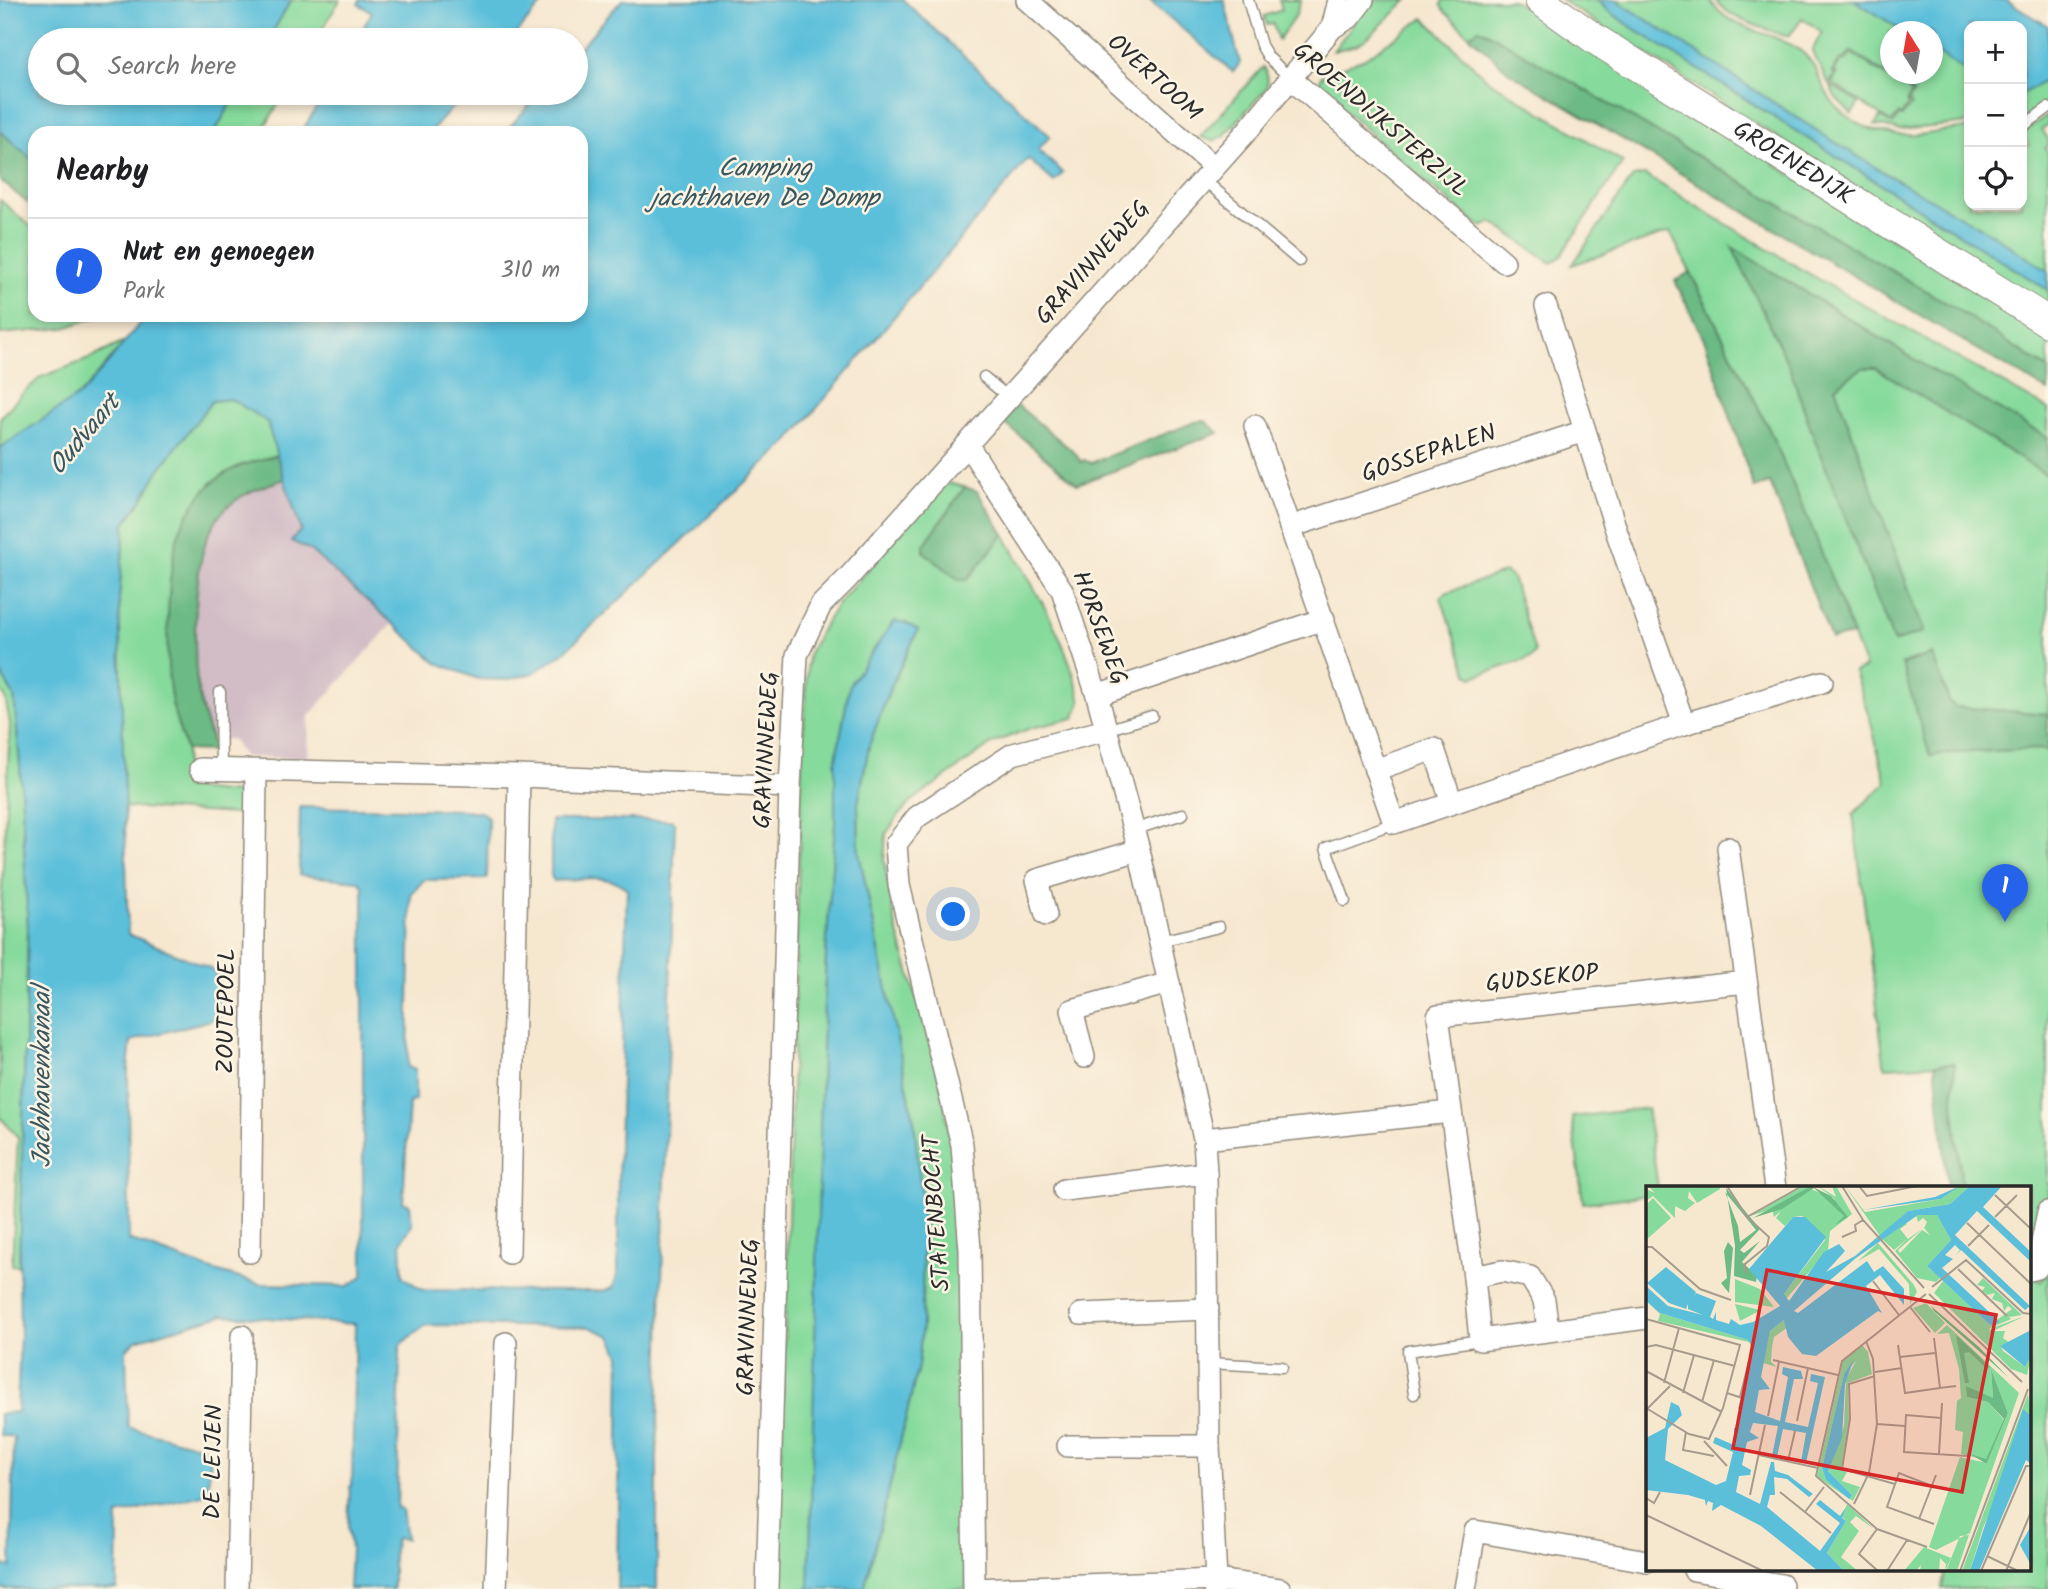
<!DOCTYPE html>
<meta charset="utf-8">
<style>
body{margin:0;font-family:Kalam,sans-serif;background:#f6f6f6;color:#202124}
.controls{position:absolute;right:21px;top:21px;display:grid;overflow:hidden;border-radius:14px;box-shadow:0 4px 10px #0003}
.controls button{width:63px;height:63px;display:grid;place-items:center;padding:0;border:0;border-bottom:2px solid #e0e0e0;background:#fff;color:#202124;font:35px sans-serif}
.compass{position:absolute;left:1880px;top:21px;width:63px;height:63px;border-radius:50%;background:#fff;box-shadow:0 4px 10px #0003;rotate:349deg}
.you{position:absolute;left:954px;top:915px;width:24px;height:24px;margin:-18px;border:5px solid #fff;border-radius:50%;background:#1a73e8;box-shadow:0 0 0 10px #1a73e833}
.badge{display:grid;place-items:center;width:46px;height:46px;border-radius:50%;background:#2563eb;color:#fff;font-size:23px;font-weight:700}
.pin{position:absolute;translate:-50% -58px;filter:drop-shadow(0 2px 4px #0008)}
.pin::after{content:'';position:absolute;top:37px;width:24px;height:21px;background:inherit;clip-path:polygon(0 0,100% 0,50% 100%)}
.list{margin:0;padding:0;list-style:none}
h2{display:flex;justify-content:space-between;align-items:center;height:91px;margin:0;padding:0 28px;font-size:30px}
h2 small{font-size:23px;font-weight:400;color:#757577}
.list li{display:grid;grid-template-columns:46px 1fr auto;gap:21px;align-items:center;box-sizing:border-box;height:105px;padding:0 28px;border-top:2px solid #e0e0e0}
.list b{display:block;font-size:26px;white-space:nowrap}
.list p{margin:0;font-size:23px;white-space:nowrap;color:#757577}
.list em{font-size:23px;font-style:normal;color:#757577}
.icon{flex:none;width:38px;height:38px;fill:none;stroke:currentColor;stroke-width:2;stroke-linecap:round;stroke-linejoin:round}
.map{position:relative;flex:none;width:2048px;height:1589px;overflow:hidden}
.search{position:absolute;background:#fff;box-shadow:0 4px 10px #0003;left:28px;top:28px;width:560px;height:77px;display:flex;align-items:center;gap:18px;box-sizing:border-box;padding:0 24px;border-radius:38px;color:#757577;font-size:26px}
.panel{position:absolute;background:#fff;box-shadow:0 4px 10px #0003;left:28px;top:126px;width:560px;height:196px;border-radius:21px}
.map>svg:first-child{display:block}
.industrial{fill:#d2bdc6}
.green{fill:#86da9c;stroke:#588264;stroke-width:2}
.forest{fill:#6cba84;stroke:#4c7258;stroke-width:2}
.water{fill:#5cbfda;stroke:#447582;stroke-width:2}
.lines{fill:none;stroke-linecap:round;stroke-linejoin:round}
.service-casing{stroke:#90897d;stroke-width:13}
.minor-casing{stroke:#90897d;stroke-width:24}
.secondary-casing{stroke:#90897d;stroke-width:32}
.service{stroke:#fff;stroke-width:10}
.minor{stroke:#fff;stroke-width:21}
.secondary{stroke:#fff;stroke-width:30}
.labels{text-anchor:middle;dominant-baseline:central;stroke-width:5;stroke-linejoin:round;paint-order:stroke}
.street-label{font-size:24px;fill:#2b2b2b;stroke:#fcf5e5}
.water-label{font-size:26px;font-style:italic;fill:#3a5760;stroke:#fcf5e5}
.inset-road{fill:none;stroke:#a59c8d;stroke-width:2}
.view{fill:#d62828;fill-opacity:0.15;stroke:#d62828;stroke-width:3.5}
.inset-edge{fill:none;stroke:#2b2b2b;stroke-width:3.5}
</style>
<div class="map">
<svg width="2048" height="1589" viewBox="0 0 2048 1589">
<rect width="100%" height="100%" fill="#fcf5e5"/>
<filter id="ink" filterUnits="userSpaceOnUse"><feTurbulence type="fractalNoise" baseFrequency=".0143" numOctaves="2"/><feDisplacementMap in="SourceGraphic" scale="14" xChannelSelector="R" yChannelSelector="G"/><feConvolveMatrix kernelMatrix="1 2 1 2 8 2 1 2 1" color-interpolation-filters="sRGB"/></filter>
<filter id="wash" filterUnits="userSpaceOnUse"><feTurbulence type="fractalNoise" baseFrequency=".00686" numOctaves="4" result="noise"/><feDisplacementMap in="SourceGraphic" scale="28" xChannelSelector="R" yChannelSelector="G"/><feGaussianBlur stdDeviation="1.57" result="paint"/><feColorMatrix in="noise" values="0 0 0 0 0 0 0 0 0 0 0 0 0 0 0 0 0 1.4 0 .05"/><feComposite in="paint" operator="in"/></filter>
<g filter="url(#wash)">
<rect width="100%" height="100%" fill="#f6e7cf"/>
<!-- industrial -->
<polygon class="industrial" points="237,384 400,615 309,716 308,758 244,757 232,739 110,734"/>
<!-- green -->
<g class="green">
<polygon points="291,0 340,0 316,40 268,40"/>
<polygon points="1279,0 1301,0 1296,15 1278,40 1273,24 1267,25 1264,16 1282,10"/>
<polygon points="1371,0 1408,0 1366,39 1356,45 1333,51"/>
<polygon points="1443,0 1512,0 1591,47 2048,338 2048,369 1955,308 1479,29 1469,35 1445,12 1441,5"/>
<polygon points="1561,0 1598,0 1607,10 1636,30 2048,290 2048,309"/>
<path d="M1616,0h94c19,32 64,30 92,52 15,12 18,32 28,46 18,28 54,39 86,37 18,-1 35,-6 53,-7v77h53v-56l7,-4 -6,-11 8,-8 17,-11v10l-6,4 6,10v7l-3,2 3,5v118l-58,-38 -102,-58 -63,-39z"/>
<path d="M1715,0h139l49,31 -13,1v42h42l1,-24 36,24v49l-69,7 -25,-5 5,-8 13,8 6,-9 3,1 9,-12 -3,-3 6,-9 -63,-42 -7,9 -3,-1 -9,13 3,2 -6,10 30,19 -7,11 -16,-16 -24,-47 10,-19 -20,-14 -13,18h-4c-23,-9 -55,-16 -70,-36z"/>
<polygon points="1424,18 1488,80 1623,162 1560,257 1552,263 1492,222 1482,227 1425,182 1318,86 1321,76 1365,58"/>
<polygon points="1851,53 1912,93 1906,102 1908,105 1901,116 1898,114 1892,123 1832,83 1837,74 1834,72 1842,61 1845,62"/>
<path d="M1263,67c6,7 6,14 3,22l-42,47 -11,5 -13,-4z"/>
<polygon points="2048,79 2048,102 2022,119 2022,94"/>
<polygon points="237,93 285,93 261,133 214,133"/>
<polygon points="1645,175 1801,269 2048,409 2048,438 1938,374 1834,309 1733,248 1789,366 1813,435 1894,642 1924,631 1835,387 1862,368 1876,368 2048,476 2048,714 1955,707 1949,701 1932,654 1902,664 1930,756 1952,753 2038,749 2048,751 2048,1246 2029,1257 2029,1188 1962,1188 1953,1101 1955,1063 1886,1067 1884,1063 1853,814 1886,783 1870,719 1854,672 1865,668 1814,533 1769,429 1670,232 1572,265 1633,177"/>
<polygon points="0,200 35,230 35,315 100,315 65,328 0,334"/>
<polygon points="126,341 81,394 0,448 0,418 20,396 41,377 89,359"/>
<polygon points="231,399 267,421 277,455 238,466 210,484 172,703 186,750 184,788 236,793 246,798 249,815 124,807 119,598 125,523 142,500 159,470 212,401"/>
<path d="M949,483l16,4 -41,58 43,35 37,-46c25,47 55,91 70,142 2,8 7,18 6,27 -1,5 -3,10 -6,15l-46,11 -35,14 -81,58 -13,14 -13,19 -2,26 11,62 45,158 17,96 5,165 4,248h-102l25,-99 29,-124 4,-41 1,-114 -9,-90 -55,-268 -1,-50 11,-57 20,-55 29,-61 -24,-9 -44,63 -15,81v59l-9,130 -4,100 -11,526 -2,9h-32l25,-833 6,-101 11,-21 17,-28 105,-119z"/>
<polygon points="1505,572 1512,577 1535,652 1531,658 1473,677 1468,674 1441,598 1445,593"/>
<polygon points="0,672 14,696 20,765 28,929 19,1266 12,1265 18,1137 0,1117 0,926 10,724 5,697 0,690"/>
<polygon points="1647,1108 1658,1188 1647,1188 1647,1195 1583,1203 1572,1117"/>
<polygon points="2048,1267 2048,1589 1942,1589 1945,1570 2029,1570 2029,1277 2034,1276 2041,1282"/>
</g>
<!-- forest -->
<g class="forest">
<polygon points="1479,29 1487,32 1955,308 2048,369 2048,391 1509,72 1469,35"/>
<polygon points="0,131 35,162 35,209 0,180"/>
<polygon points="1732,247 1938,374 2048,438 2048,476 1876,368 1862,368 1835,387 1924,632 1894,642 1813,435 1789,366"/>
<polygon points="1690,272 1769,429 1814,533 1853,635 1831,639 1770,483 1754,488 1705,341 1675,281"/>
<polygon points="1017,405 1075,453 1081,462 1084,460 1091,463 1195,422 1205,421 1219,433 1077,484 1002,421"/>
<path d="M277,455l7,24c-19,7 -38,12 -53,25 -12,9 -22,26 -26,40 -11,34 -13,121 -5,155 3,18 10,35 15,52l-29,-1c-5,-16 -11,-31 -14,-47 -8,-40 -5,-129 6,-167 6,-18 18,-37 31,-50 19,-19 44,-24 68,-31z"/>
<polygon points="965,487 977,491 1004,534 967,580 959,580 924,552 924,545"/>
<polygon points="1932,654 1949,701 1955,707 2048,714 2048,751 2038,749 1952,753 1930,756 1902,664"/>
<polygon points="1955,1063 1953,1101 1962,1188 1948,1188 1935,1064"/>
</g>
<!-- water -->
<g class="water">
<polygon points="0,0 291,0 268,40 40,40 40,93 237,93 214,133 35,133 35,162 0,131"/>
<polygon points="360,0 545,0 511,40 356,40 372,12 358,4"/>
<path d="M622,0h281l147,136 -12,14 25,23 -9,9 -26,-23 -239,282 -228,214 -28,18 -27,7 -28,-1 -41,-16 -127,-113 -19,-9 10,-11 -17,-51 -17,-57 -36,-23 -19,2 -53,69 -17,30 -17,23 -6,75 9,336 82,34 8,9 1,41 -88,23 -3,28 1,171 86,31 45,13 88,2 15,-10v-389l-4,-6 -60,-6 1,-68 164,3 17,2 7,5 -1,62 -63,1 -13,14 -3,173 7,3v30l-6,3 -6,99 7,3 2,20 -11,17 2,35 20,13 153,1h28l9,-3 5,-16v-93l9,-290c-19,-17 -50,-9 -73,-8l-3,-5v-56h120l4,3 -18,631v135h-40l3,-234 -9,-19 -22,-9 -163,-2 -26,20 -3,163 5,1 4,30 -10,-1 -3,17v34h-44l2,-40 -3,-23 2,-39 2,-2 3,-161 -132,-9 -87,25 -10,10 2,77 75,20 8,11 -4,36 -89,21 -1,74h-117v-25l11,3 3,-130 -14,-2v-21l17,-2 3,-76 -1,-70 9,-337 -8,-164 -6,-69 -14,-24v-224l81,-54 28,-32 37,-47h165l8,7 19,-3 4,-4h239v-182h-77l36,-40h36v-41z"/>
<polygon points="1149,0 1224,0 1240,63 1233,72"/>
<polygon points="1598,0 1616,0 1825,136 1888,175 1990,233 2048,271 2048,290 1636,30 1607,10"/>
<polygon points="1854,0 2006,0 2048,26 2048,79 2022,94 2022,26 1969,26 1969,74 1933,50 1932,32 1903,31"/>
<polygon points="325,93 465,93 430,133 301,133"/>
<polygon points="894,621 906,623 918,630 889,691 869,746 858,803 859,853 914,1121 923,1211 922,1325 918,1366 889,1490 864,1589 809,1589 822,1054 826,954 835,824 835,765 850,684"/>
</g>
</g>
<g filter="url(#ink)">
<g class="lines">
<!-- service casing -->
<g class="service-casing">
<g id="service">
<polyline points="1248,0 1261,45 1268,57 1291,79"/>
<polyline points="2022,127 2048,108"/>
<polyline points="1203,179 1299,261"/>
<polyline points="984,377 1009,398"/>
<polyline points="220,692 221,770"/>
<polyline points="1106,730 1152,716"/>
<polyline points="1133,830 1183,814"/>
<polyline points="1345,901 1326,848 1394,823"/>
<polyline points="1160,941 1219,927"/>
<polyline points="1208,1363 1282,1367"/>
<polyline points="1414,1394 1408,1351 1480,1340"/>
</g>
</g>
<!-- minor casing -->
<g class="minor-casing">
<g id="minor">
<polyline points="1027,0 1214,167"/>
<polyline points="1332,28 1339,0"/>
<polyline points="1291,79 1504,262"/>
<polyline points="1546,306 1617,533 1684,724 1822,682"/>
<polyline points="1255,426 1394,823 1684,724"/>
<polyline points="967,444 1062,590 1097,695 1139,850 1204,1139 1206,1173 1209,1446 1216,1580 1214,1589"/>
<polyline points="1290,527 1585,431"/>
<polyline points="1097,695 1324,619"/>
<polyline points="1106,730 1013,754 917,817 896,844 899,885 962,1145 970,1250 974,1589 1216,1580 1280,1589"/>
<polyline points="200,769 519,776 790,787"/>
<polyline points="1375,770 1434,749 1452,803"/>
<polyline points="1728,848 1775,1188"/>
<polyline points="1046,915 1037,880 1139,850"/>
<polyline points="1084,1057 1072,1010 1169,983"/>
<polyline points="1204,1139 1450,1112"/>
<polyline points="1064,1190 1206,1173"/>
<polyline points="250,1252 256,772"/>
<polyline points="509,1253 519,776"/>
<polyline points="2029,1270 2037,1268 2048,1212"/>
<polyline points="1474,1277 1502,1271 1530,1277 1544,1300 1548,1330"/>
<polyline points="1081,1314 1208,1309"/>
<polyline points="1647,1318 1480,1340 1474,1277 1438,1016 1746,982"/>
<polyline points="1068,1446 1209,1446"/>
<polyline points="1694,1570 1782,1585"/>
<polyline points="237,1589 242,1336"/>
<polyline points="496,1589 506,1343"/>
<polyline points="767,1589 790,787 797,655 821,605 847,579 1247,131 1332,28 1349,18 1363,0"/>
<polyline points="1465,1589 1475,1531 1647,1561"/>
</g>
</g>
<!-- secondary casing -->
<g class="secondary-casing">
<g id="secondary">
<path id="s1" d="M1540,0l55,39 453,283"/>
</g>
</g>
<!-- service -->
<use href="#service" class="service"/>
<!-- minor -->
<use href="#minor" class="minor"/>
<!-- secondary -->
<use href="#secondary" class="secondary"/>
</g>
</g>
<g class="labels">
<!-- street labels -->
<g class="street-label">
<text transform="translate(1154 78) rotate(42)">OVERTOOM</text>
<text transform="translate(1380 120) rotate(41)">GROENDIJKSTERZIJL</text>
<text stroke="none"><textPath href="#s1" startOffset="301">GROENEDIJK</textPath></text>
<text transform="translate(1093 263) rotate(-48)">GRAVINNEWEG</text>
<text transform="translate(1429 454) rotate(-18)">GOSSEPALEN</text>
<text transform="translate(1099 628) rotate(70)">HORSEWEG</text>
<text transform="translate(767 750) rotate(-87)">GRAVINNEWEG</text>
<text transform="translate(1542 979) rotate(-6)">GUDSEKOP</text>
<text transform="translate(227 1011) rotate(-89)">ZOUTEPOEL</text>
<text transform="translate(937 1213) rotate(-94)">STATENBOCHT</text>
<text transform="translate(749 1317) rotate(-88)">GRAVINNEWEG</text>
<text transform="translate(214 1462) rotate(-89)">DE LEIJEN</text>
</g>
<!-- water labels -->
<g class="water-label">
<text x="765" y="169">Camping<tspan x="765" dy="30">jachthaven De Domp</tspan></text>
<text transform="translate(85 435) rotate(-50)">Oudvaart</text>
<text transform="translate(43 1077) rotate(-90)">Jachhavenkanaal</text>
</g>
</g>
<!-- overview -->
<g transform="translate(1646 1186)">
<rect width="385" height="385" fill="#f6e7cf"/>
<path d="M2,0h71l1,3 -23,14 -8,-12 -1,7 7,5 -10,8 -10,-5v12l-22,-22 -7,5v-12l9,4zM158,0l32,14 -18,-14 18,11 -4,-11h4l16,28 -22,17 -2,19 -42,49 -2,-5 41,-54 -23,-24 -9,1 -8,9 -9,-8 5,-7 -7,6 -2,-8 -22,7zM199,0l20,26 76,-13 19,-13h10l-20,18 -42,7 -28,25zM7,12l18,20 -25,22v-35zM270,29h21l14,25 -24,26 13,12 -4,4 -19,-4 -22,-27 12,-12 -13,11 -12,-11 22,-18 3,3 -7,5 8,10 14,-10 -24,21 2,3 22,-23 8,5 -6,-7 3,-6 -4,-4 -5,4zM232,57l36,42 3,7 -7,12 -1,-20 -30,-35 -21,12zM337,92l39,37 -13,2 2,2 -21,9 -1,3 3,-3 33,-12 -32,15h12l-2,7 7,5 -9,3 2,5 22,16 6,-11 -4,19 -16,-6 -77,-76 9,-12 47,44 22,-16 -4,-3 -4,5 -2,-8 -10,-4 3,-6 -8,2 -5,-4 3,-4 -8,-2zM89,93l25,10 14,18 -39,-5zM0,115l14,12 88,27 2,1 4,7 -1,8 -11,56 11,-61 -4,-9 -91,-21 2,-7zM280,117l19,20 -10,10 -22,-25zM89,118l25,6h1l-21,11zM138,134l4,7 -14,10 -2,10 -1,15 6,5 -14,-4 7,-32zM301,139l72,68 -49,140 -34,17 -7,-3 31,-90 27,6 21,-50 -17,-44 2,29 -23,-7 -3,6 21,5 16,18 -18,40 -25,-6 2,-22 -8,-2 2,-29 4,-3 -2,-29 -10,-36 -12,1zM216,159l6,7 4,22 -24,9 1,39 -8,48 6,2 -5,9 18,6 -7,14 -36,-24 26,-116zM210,175l-10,18 -2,47 -16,45 24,24 -3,3 -23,-18 -4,-12 22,-94zM382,208l3,23 -48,111 -13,43h-8zM201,318l27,25 -18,-13 -6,6 9,9 -18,26 17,14h-14l-17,-18 19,-32 -4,-4zM323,349l-12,36h-11l14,-35zM278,361l27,11 -6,13 1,-7 -6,-6 -1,13h-19l1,-6 -5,6h-12z" fill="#86da9c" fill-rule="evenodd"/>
<path d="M165,0l20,10 17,21 -13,8 9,-9 -30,-28 -32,21 -29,9zM80,2l34,41 -20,21 4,3 16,-12 -18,21 15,14 -1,6 -22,-6 1,-31zM79,6l31,38 -16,12 -2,-16zM82,56l5,6 -4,45 -8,-10 6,-5 -3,-27zM285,120l48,41 29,30 -74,-66zM310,149l34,32 -3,2 -18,-17 -5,1 5,30h-4zM345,183l17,44 -21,50h-2l-15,-9 16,5 18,-40 -16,-17 -21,-5 -1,-11 27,12z" fill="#6cba84" fill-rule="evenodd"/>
<path d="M314,0l-19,13 -78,11 72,-13zM324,0h32l-19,21 48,45v10l-54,-51 -22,24 75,71 -5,4 -64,-60 -5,5 4,-5 -5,-5 -10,10 8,4 -11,9 58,54 -10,3 -63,-59 24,-26 -14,-25h-19l-62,43 -62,53 4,2 69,-52 7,11 9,-6 21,23v16l-24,-30 -14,11 16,27 -4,-2 -62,45 -14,-2 -14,-17 -4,-17 -14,11 -9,46 9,12 -11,1 -4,22 25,9 8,-44 -6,-3 1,-7 18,4 2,8h-9l-9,43 23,5 10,-44 -8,-2 1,-7 14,3 -19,86 -5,-1 5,-29 -23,-4 -6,28 -5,-1 6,-30 -25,-3 -3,9 9,6 -12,4 -5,23 9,5 -1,5 -11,1 -3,16 24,12 11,-42h3l1,9 13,4 25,19 -4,3 -22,-18 -13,-2 1,18h-5l-3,12 53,44 20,-28 -24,-19 4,-4 20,16 6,-9 -4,11 4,3 -19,32 17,18h-26l-57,-45 -40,-21 -9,6 1,-8 -5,-2 -2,5 -1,-6 -17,-5 -42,-5v-52l19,-10 6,-26 8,4 3,9 -14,14 -3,31 51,25 10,-4 7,-29 -20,-9 2,-6 19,8v-17h4l16,-80 -6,-8 -88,-27 -14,-12v-15l22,20 35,9 -15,-6v-5l-2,5 -17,-6 -22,-20 19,-16 30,25 -2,5 2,-4 20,8 -6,16 3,2 3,-7v8l13,4 2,-5 9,6 13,-3 27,-16 -31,-37 44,-52h12l21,20 -42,57 5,7 35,-49 15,-8 6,7 -19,21 29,-16 53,-45 42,-7zM385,144v26l-6,11 -25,-21zM208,173l-9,25 -3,54 -14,33 24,24 -3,4 -23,-19 -4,-12 22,-94zM377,223l8,7v48l-5,-4 -47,111h-9zM385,340v39l-11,-20z" fill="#5cbfda"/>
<path class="inset-road" d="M81,0l20,31 22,20 -2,9 -22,18v9M196,0l21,34 61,68M213,0l8,10 50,-10M349,9l36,34M101,31l55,-31M349,31l22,-22M321,37l64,61M196,51l14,-6 -1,-6 8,-5M322,60l21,-21M0,61h6l48,42 31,11M312,83l49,47M227,95l26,34M286,101l34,-27 57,53 8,1M280,108l-84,67 -26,115 61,53 50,18M283,108l93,88M264,121l20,25M0,133l94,26 -17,63 -14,31 -20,-5 -43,-26M288,152l6,50 16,-2M252,159l7,48 35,-5M0,161l10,-2 79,21M254,171l35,-4M127,174l65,15M0,185l76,41M229,186l27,-4M229,190l-26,8 1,35 -8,50 53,15M18,197l15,-55M37,207l11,-38M81,207l15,5 -3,11M94,211l9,-36M56,216l12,-42M1,223l23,-23M122,230l11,-54M295,232l-35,-3 -2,37 63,4 4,-7M151,235l11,-53M231,238l28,2M40,246l-3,18 31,6M58,255l23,25M293,268l3,-51M113,269l59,13M142,275l7,-30M286,300l-33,-13 -12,34 47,17M134,306l51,41M104,309l15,-70M0,312l8,5 6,-11M208,318l15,-31 8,-49 -4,-65 -7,-18M159,326l19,-25M0,329l117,56M273,333l17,-44M231,343l-18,25 19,17M341,370l31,15M241,385l20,-31M314,385l68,-182M335,385l45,-105h5M360,385l25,-59"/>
<path class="view" d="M121,84l229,45 -34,177 -229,-44z"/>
<rect width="385" height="385" class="inset-edge"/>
</g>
</svg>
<div class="controls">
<button>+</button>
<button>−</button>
<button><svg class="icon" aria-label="locate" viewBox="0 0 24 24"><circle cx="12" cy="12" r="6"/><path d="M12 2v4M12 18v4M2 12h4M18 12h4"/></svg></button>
</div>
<svg class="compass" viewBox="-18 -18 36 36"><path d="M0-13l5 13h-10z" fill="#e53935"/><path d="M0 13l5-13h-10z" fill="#757577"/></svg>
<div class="you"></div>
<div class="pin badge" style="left:2005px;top:922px">1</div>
<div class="search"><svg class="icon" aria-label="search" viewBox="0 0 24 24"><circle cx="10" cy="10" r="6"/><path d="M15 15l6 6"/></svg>Search here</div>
<section class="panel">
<h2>Nearby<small></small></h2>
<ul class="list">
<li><span class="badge">1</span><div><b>Nut en genoegen</b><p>Park</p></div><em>310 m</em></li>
</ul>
</section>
</div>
